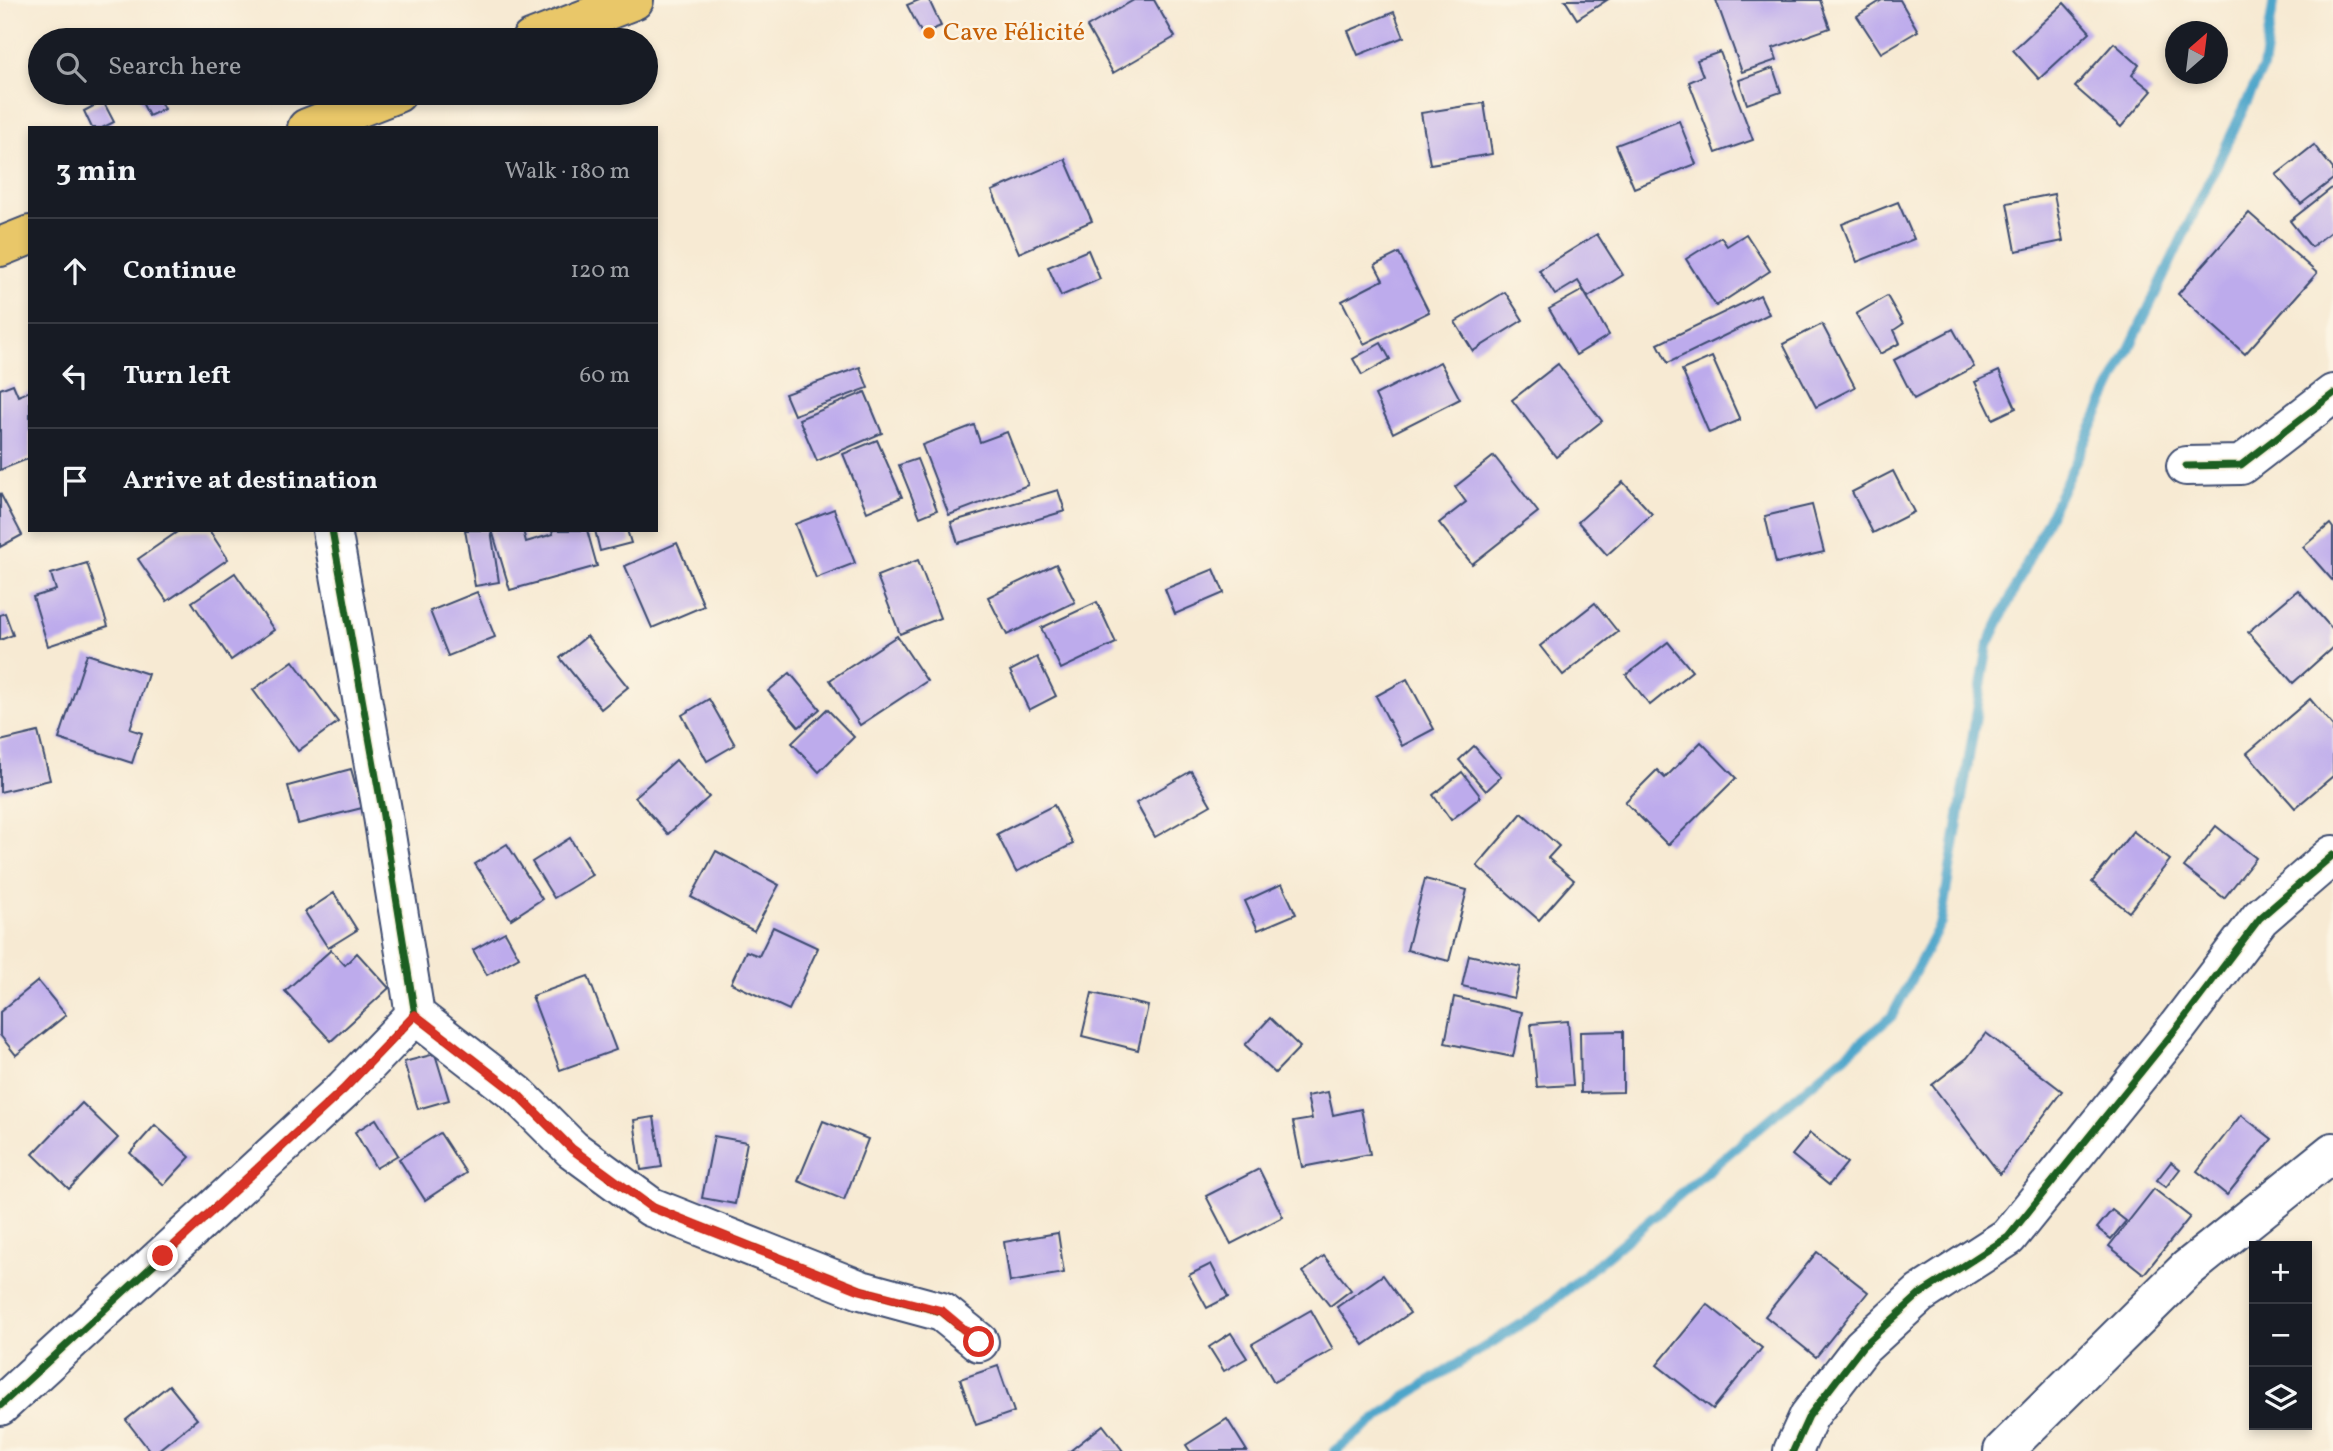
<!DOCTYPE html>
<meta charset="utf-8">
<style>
body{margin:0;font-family:Vollkorn,serif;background:#20242c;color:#f1f3f6}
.controls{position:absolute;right:21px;bottom:21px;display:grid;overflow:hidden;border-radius:0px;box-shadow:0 4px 10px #0003}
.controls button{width:63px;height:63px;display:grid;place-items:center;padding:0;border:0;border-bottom:2px solid #363941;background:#171b24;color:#f1f3f6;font:35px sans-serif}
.compass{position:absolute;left:2165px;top:21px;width:63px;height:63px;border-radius:50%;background:#171b24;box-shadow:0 4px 10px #0003;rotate:28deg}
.stop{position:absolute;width:21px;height:21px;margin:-16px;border:5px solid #d93025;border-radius:50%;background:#fff}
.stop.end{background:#d93025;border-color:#fff;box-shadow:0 2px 7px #0008}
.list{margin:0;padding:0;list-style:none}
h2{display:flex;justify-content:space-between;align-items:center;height:91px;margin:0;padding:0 28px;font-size:30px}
h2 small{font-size:23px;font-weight:400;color:#9ea1a6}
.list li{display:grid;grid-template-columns:46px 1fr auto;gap:21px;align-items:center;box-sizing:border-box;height:105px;padding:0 28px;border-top:2px solid #363941}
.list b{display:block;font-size:26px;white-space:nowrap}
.list em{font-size:23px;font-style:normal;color:#9ea1a6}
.icon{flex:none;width:38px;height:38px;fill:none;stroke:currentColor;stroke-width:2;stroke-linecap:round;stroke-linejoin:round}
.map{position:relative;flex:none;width:2333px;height:1451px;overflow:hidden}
.search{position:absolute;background:#171b24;box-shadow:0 4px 10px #0003;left:28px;top:28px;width:630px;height:77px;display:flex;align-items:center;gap:18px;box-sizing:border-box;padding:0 24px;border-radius:38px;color:#9ea1a6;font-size:26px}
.panel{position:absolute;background:#171b24;box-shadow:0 4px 10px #0003;left:28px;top:126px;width:630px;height:406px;border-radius:0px}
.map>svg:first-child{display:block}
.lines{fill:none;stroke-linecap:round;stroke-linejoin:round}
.stream{stroke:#4da5ca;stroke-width:10}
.building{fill:#bdabec}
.minor-casing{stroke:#3c4b70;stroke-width:42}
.major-casing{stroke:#3c4b70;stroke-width:42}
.minor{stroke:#fff;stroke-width:38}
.major{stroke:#e9c769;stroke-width:38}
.cycleway-casing{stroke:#fcf5e5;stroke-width:11}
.cycleway{stroke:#1b5e20;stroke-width:7}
.route{stroke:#d93025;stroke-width:9}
.food-dot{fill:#e8710a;stroke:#fcf5e5;stroke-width:2.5}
.labels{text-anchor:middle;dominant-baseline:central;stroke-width:5;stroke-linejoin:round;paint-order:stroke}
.food-label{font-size:26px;fill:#c56008;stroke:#fcf5e5;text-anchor:start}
</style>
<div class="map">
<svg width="2333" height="1451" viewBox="0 0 2333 1451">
<rect width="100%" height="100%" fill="#fcf5e5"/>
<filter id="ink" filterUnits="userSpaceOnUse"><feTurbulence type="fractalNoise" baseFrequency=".0143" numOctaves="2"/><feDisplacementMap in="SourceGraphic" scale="14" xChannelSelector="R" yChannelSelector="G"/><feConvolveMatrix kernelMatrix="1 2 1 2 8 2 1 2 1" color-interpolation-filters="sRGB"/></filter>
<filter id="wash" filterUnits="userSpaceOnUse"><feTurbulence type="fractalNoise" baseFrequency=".00686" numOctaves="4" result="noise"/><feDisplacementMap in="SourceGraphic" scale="28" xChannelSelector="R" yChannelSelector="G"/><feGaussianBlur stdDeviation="1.57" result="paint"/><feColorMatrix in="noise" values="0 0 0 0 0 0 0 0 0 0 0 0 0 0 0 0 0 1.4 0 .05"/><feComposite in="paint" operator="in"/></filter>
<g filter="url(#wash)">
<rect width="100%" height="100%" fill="#f7ead3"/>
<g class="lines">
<!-- stream -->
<polyline class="stream" points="1334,1451 1408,1395 1539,1313 1892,1016 1941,922 1988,645 2263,68 2274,0"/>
</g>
<g id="blocks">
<!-- building -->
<g class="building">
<polygon points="919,0 929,0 941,26 922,34 907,5"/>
<polygon points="1134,0 1154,0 1175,37 1113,73 1087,27"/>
<polygon points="1565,0 1607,0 1577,19"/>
<polygon points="1716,0 1820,0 1830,28 1773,48 1777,60 1742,72"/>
<polygon points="1882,0 1900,0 1918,31 1881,53 1857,16"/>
<polygon points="2064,3 2090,32 2039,79 2013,50"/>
<polygon points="1394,12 1404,37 1358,55 1348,31"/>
<polygon points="2114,43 2139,65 2132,75 2152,91 2121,127 2075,87"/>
<polygon points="1720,52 1753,140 1716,153 1689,82 1703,76 1697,60"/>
<polygon points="1773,68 1781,92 1747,104 1739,80"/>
<polygon points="137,93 156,93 164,109 149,116"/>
<polygon points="103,101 114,122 102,128 92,128 84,111"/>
<polygon points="1484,103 1492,154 1430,164 1421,113"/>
<polygon points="1679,121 1696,164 1634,188 1616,145"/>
<polygon points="2314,145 2333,169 2333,179 2301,204 2276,175"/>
<polygon points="1065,159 1092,221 1019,253 992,191"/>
<polygon points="2333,187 2333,230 2311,247 2290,221"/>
<polygon points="2054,194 2063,241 2016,251 2007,203"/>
<polygon points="1898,202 1914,239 1857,262 1842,224"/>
<polygon points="2249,213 2317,273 2245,354 2178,294"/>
<polygon points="1597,234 1623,275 1588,297 1578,281 1555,295 1539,270"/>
<polygon points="1746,234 1770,271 1716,306 1686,259 1721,237 1727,246"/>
<polygon points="1088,250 1100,279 1061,296 1048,267"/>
<polygon points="1399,253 1429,312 1364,344 1342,301 1383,280 1375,265"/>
<polygon points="1583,290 1609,335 1576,355 1549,309"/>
<polygon points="1505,292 1523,320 1473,351 1455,322"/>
<polygon points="1760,295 1769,314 1668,363 1658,344"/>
<polygon points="1887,296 1903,324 1894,330 1900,343 1880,354 1856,314"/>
<polygon points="1822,324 1855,387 1816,407 1783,344"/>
<polygon points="1953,329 1974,367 1914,399 1894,360"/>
<polygon points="1381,343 1390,359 1362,375 1353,359"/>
<polygon points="1712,357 1740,420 1709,433 1682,370"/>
<polygon points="1440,362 1460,399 1393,433 1375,395"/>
<polygon points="1558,364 1602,421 1556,457 1512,400"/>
<polygon points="860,367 868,388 794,415 785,394"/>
<polygon points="1999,371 2016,408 1993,419 1975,382"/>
<polygon points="13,384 18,396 30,391 30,458 0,470 0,389"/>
<polygon points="865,392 882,433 817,461 799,419"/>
<polygon points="974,425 980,442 1007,432 1028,485 949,515 922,445"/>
<polygon points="877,440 902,497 867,512 843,454"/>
<polygon points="1494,456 1538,512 1472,564 1439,523 1466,502 1455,487"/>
<polygon points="917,459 937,510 920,517 899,465"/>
<polygon points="1893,471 1914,512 1873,533 1852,492"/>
<polygon points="1623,482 1652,514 1607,555 1578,522"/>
<polygon points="1058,490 1065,511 958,543 951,522"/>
<polygon points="0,493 22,535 0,547"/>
<polygon points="1812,505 1824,552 1776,563 1765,516"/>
<polygon points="834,509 855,563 816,578 795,524"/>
<polygon points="2330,524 2333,528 2333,581 2303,547"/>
<polygon points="180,530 209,530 228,559 167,601 138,559"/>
<polygon points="465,530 491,530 499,582 475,586"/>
<polygon points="492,530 523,530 526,542 553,534 552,530 587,530 597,566 510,590"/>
<polygon points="595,530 627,530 631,543 600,551"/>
<polygon points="677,543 704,606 652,628 625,566"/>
<polygon points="918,560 940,618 900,634 877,576"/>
<polygon points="87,563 108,626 48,646 33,597 56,590 51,574"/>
<polygon points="1056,564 1075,602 1007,635 988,597"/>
<polygon points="1214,569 1224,593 1175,614 1165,589"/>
<polygon points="235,573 274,630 231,660 192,602"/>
<polygon points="2298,590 2333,630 2333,647 2293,683 2248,632"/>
<polygon points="477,592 495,637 448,656 430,611"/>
<polygon points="1097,602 1116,643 1061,669 1041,628"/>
<polygon points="1595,603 1618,632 1563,675 1540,646"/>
<polygon points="5,613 13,635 0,640 0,615"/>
<polygon points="587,636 628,687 601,709 560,658"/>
<polygon points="897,636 927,681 860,725 830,680"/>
<polygon points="1668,642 1692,671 1650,705 1626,675"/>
<polygon points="87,654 148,674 130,729 142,733 132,763 59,739"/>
<polygon points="1037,657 1056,696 1029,710 1010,671"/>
<polygon points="293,661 338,722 298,751 253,690"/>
<polygon points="790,673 820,709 799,727 768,691"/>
<polygon points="1407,679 1434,729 1402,746 1376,696"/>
<polygon points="709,699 735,745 707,761 682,715"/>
<polygon points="2310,699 2333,726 2333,776 2295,808 2247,753"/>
<polygon points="827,709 854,737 819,772 792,743"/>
<polygon points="38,732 50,780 0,792 0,741"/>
<polygon points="1701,742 1736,778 1668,845 1625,802 1657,770 1665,778"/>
<polygon points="1474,746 1501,777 1486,791 1459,760"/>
<polygon points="676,760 709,797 668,834 635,797"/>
<polygon points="351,769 362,808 298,824 288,786"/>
<polygon points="1191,771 1211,805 1155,837 1136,803"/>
<polygon points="1462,772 1481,797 1451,820 1433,795"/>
<polygon points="1054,805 1073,844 1016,872 997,834"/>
<polygon points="1522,813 1559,846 1548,858 1574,880 1539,920 1477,866"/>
<polygon points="2216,826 2256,858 2224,898 2184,867"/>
<polygon points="2133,831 2170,860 2129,912 2092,882"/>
<polygon points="570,838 592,875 554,898 532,862"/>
<polygon points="507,844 542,899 511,919 475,864"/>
<polygon points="716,851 779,885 754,931 691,897"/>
<polygon points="1425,879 1467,890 1449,961 1407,950"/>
<polygon points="1282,884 1296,914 1258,930 1245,901"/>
<polygon points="334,893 357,930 328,948 305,912"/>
<polygon points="773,927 818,948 789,1010 731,983 746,951 759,956"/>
<polygon points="505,932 519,957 487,975 473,950"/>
<polygon points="331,950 345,965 357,953 389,988 331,1041 285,991"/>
<polygon points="1469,955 1521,967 1514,998 1462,986"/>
<polygon points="588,976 616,1050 560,1070 532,996"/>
<polygon points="38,981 66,1015 16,1055 0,1035 0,1012"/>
<polygon points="1092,993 1148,1006 1138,1050 1082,1036"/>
<polygon points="1454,997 1522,1012 1513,1057 1445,1043"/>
<polygon points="1270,1018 1300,1047 1275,1073 1245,1045"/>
<polygon points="1568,1021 1573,1085 1537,1087 1531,1024"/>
<polygon points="1623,1031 1623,1092 1581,1093 1580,1032"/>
<polygon points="1986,1033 2062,1091 2000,1174 1932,1085 1967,1058"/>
<polygon points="435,1054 449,1100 418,1109 404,1062"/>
<polygon points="1328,1092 1333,1115 1361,1109 1370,1154 1302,1167 1293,1122 1312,1119 1307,1096"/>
<polygon points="82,1103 118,1138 69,1189 33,1154"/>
<polygon points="2241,1115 2272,1139 2227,1195 2197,1171"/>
<polygon points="654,1117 662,1167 641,1170 634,1120"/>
<polygon points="376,1119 398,1155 376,1168 355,1132"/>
<polygon points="823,1121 868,1139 844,1200 798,1181"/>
<polygon points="155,1125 190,1157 164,1185 130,1153"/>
<polygon points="440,1133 466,1173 425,1200 399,1159"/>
<polygon points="1810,1133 1847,1163 1829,1185 1792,1155"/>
<polygon points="714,1136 747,1142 735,1204 702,1198"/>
<polygon points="2171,1162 2180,1169 2166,1187 2157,1180"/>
<polygon points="1259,1169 1283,1217 1231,1244 1206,1196"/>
<polygon points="2154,1189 2190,1217 2144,1274 2109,1246"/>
<polygon points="2112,1210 2126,1221 2111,1239 2097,1228"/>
<polygon points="1058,1233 1064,1273 1010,1282 1004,1242"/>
<polygon points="1817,1252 1868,1292 1816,1357 1765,1316"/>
<polygon points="1324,1256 1351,1290 1330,1306 1303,1272"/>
<polygon points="1211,1264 1228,1297 1207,1308 1189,1275"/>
<polygon points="1383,1275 1410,1313 1364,1345 1337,1307"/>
<polygon points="1707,1304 1762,1348 1713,1409 1657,1365"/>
<polygon points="1311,1310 1333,1349 1274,1382 1252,1344"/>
<polygon points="1231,1333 1247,1358 1224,1371 1209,1347"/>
<polygon points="998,1366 1014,1412 976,1425 960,1379"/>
<polygon points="169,1385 197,1419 157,1451 150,1451 126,1420"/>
<polygon points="1227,1419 1247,1451 1190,1451 1186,1445"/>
<polygon points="1103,1425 1123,1451 1070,1451"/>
</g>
</g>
</g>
<g filter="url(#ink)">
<use href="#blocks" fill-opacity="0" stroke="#3c4b70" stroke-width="2"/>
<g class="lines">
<!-- minor casing -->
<g class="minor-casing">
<g id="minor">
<polyline points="2186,466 2241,465 2333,394"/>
<polyline points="415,1015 517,1094 572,1149 651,1207 861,1290 942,1312 979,1342"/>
<polyline points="0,1406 344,1089 415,1015 382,810 332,530"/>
<polyline points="1793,1451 1809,1416 1862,1347 1920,1294 2008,1237 2179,1025 2260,918 2333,855"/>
<polyline points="2003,1451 2187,1269 2333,1152"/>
</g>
</g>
<!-- major casing -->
<g class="major-casing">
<g id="major">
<polyline points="531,40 634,0"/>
<polyline points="307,128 397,93"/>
<polyline points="0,247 30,235"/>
</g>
</g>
<!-- minor -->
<use href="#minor" class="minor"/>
<!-- major -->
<use href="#major" class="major"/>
<!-- cycleway casing -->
<g class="cycleway-casing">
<g id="cycleway">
<polyline points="2186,466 2241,465 2333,394"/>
<polyline points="415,1015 517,1094 572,1149 651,1207 861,1290 942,1312 979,1342"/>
<polyline points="0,1406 344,1089 415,1015 382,810 332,530"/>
<polyline points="1793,1451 1809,1416 1862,1347 1920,1294 2008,1237 2179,1025 2260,918 2333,855"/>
</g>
</g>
<!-- cycleway -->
<use href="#cycleway" class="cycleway"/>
</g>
</g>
<g class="lines" filter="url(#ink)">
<!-- route -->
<polyline class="route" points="163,1256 344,1089 415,1015 517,1094 572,1149 651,1207 860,1290 942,1311 979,1342"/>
</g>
<!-- markers -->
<circle class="food-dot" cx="929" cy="33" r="7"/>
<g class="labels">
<!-- food labels -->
<g class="food-label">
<text x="943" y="33">Cave Félicité</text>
</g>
</g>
</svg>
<div class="controls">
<button>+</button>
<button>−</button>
<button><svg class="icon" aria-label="layers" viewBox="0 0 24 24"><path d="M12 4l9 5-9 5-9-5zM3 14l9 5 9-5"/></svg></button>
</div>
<svg class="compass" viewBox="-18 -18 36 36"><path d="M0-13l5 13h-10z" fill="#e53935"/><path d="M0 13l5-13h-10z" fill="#9ea1a6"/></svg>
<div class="stop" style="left:979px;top:1342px"></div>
<div class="stop end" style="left:163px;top:1256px"></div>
<div class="search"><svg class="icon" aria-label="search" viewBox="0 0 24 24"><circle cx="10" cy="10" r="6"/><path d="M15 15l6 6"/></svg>Search here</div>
<section class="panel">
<h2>3 min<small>Walk · 180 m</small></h2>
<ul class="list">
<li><svg class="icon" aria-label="ahead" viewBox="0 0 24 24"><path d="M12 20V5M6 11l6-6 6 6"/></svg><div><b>Continue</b></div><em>120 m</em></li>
<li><svg class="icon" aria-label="left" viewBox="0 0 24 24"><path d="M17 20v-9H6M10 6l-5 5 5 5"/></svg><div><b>Turn left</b></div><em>60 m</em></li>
<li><svg class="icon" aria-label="arrive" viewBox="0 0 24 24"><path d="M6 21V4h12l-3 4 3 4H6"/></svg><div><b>Arrive at destination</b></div></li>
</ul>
</section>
</div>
